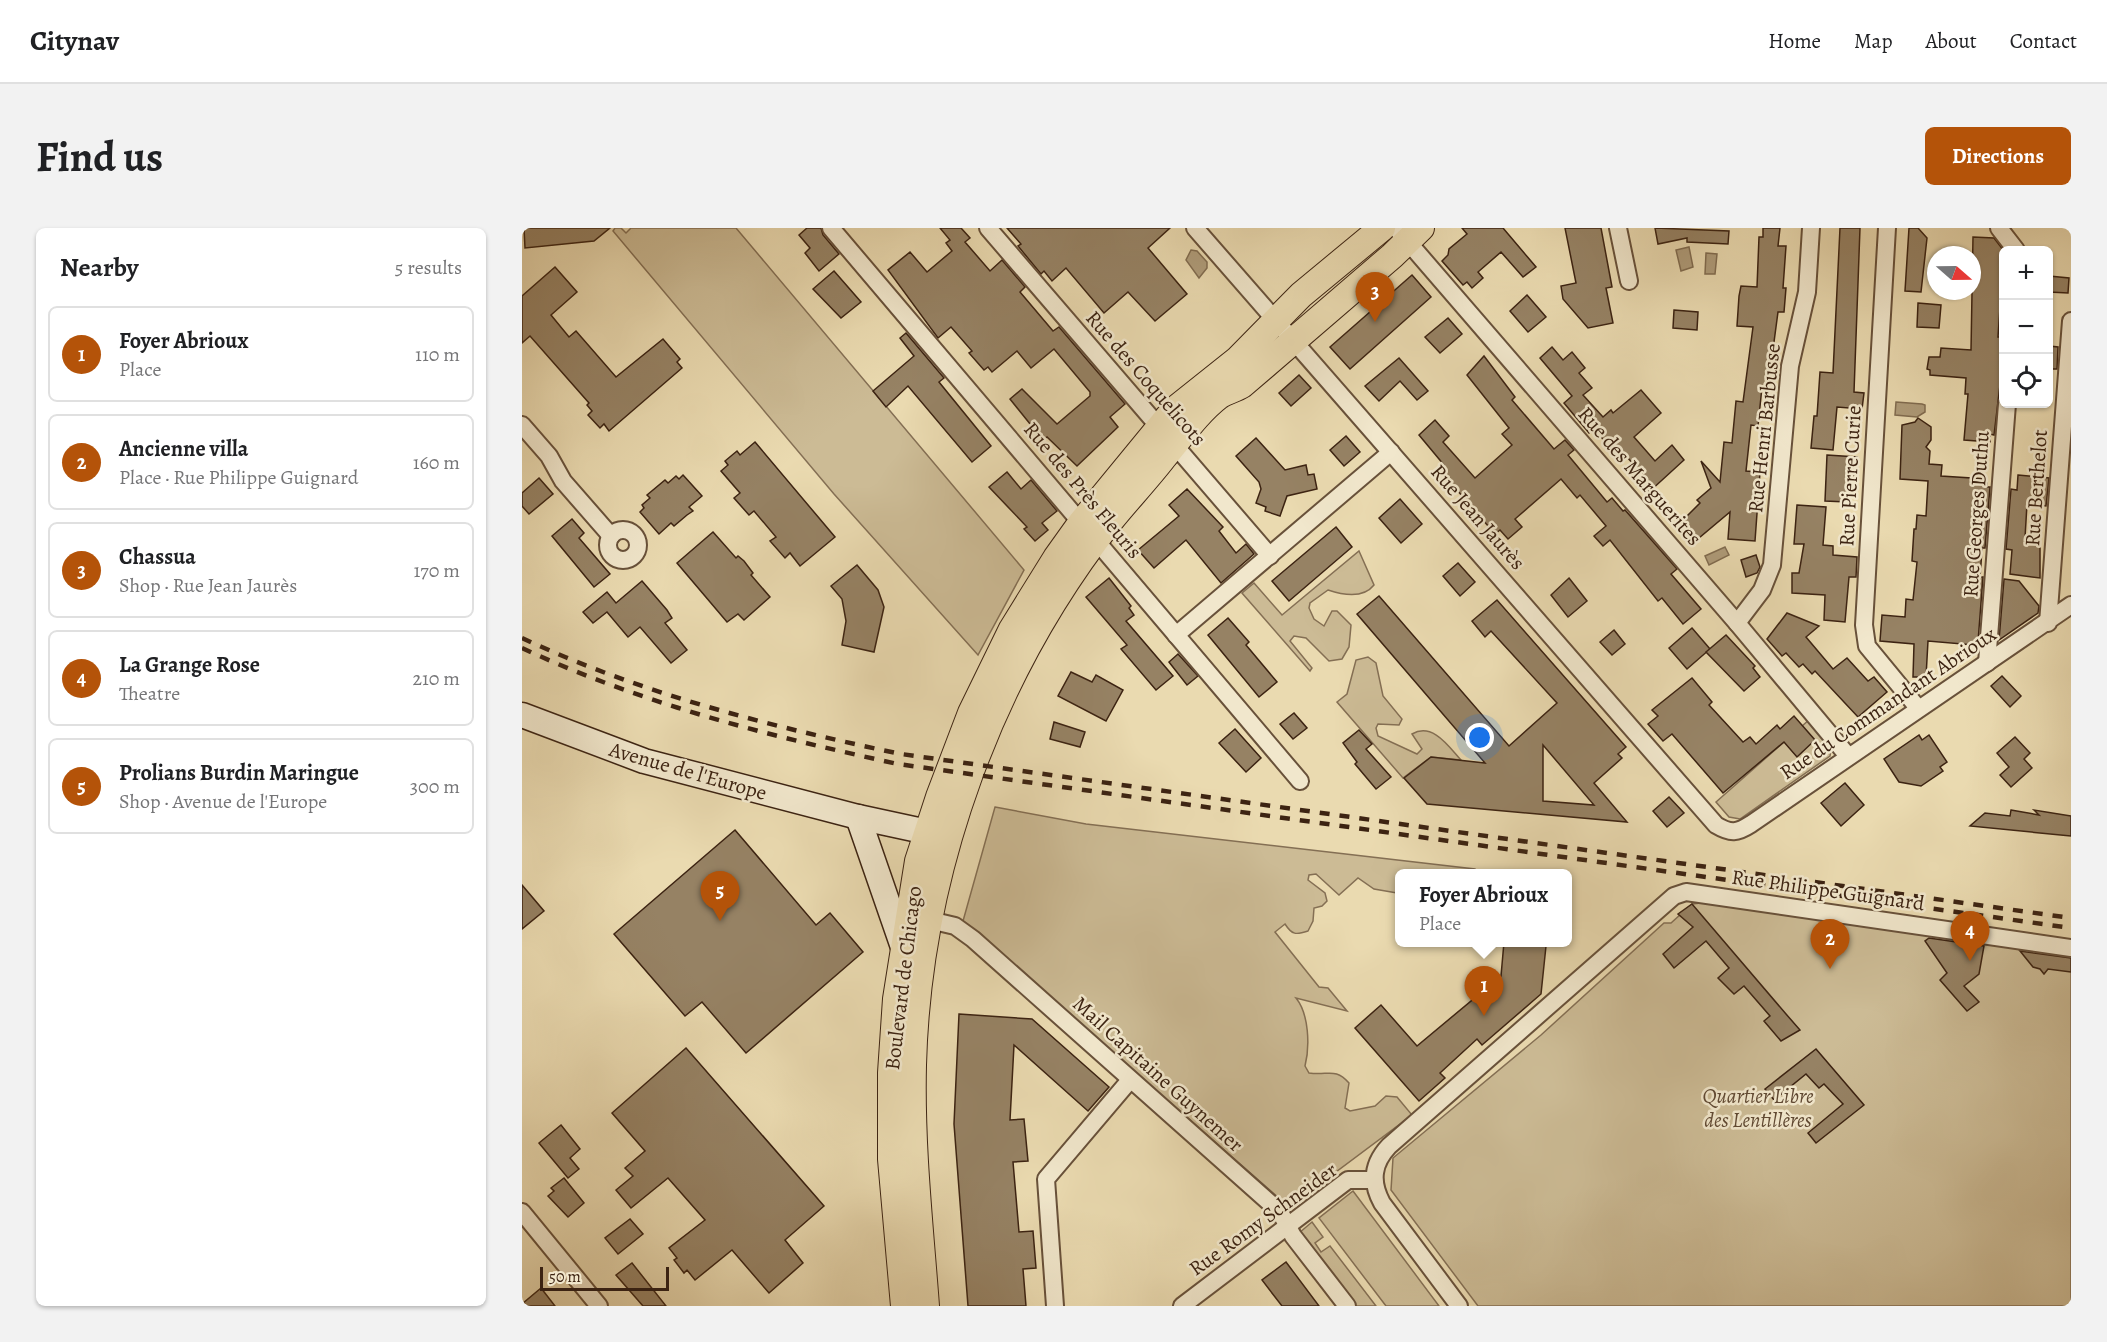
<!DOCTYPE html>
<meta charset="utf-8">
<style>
body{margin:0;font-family:Alegreya,serif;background:#f2f2f2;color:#202124}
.controls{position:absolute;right:18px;top:18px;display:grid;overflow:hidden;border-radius:9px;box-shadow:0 2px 4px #0004}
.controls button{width:54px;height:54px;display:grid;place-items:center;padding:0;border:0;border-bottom:2px solid #e0e0e0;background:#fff;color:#202124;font:30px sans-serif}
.compass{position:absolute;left:1405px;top:18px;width:54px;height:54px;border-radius:50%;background:#fff;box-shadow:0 2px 4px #0004;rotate:110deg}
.scale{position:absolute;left:18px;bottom:15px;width:129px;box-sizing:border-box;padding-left:6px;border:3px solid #3c2312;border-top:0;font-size:16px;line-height:21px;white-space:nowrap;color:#3c2312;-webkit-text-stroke:4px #f1e7cc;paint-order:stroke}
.you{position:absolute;left:958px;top:510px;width:21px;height:21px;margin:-15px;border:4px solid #fff;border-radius:50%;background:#1a73e8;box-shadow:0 0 0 9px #1a73e833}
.badge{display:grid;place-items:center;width:39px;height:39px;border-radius:50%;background:#b45309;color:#fff;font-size:20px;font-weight:700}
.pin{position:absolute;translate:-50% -50px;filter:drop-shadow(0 2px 3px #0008)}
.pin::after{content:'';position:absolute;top:32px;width:21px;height:18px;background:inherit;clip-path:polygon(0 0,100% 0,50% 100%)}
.popup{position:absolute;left:873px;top:641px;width:177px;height:78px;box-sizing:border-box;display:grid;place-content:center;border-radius:9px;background:#fff;filter:drop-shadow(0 2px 4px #0005);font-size:20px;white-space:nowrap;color:#757577}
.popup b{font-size:22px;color:#202124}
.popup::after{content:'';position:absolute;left:50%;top:100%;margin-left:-12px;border:12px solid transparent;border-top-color:#fff}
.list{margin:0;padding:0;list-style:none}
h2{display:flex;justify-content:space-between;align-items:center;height:78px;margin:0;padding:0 24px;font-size:26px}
h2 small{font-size:20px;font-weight:400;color:#757577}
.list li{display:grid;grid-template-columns:39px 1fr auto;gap:18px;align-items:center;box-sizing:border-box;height:96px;margin:0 12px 12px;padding:0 12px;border:2px solid #e0e0e0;border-radius:9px}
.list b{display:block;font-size:22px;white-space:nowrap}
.list p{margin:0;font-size:20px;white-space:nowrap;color:#757577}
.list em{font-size:20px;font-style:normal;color:#757577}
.icon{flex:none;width:33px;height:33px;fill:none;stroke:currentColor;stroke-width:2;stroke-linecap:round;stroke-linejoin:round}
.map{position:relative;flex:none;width:1549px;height:1078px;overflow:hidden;border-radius:9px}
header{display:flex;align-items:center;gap:36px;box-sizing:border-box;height:84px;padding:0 30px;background:#fff;border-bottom:2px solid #e0e0e0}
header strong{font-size:28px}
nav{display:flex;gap:33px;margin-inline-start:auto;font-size:21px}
.intro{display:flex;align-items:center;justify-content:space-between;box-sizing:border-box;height:144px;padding:0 36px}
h1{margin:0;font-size:42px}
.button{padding:15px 27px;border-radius:9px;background:#b45309;color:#fff;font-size:21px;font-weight:700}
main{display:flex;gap:36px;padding:0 36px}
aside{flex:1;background:#fff;border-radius:9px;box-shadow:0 2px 4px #0004}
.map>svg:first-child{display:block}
.green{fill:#ccbb95;stroke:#846f54;stroke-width:1.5}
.water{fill:#af9c7a;stroke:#816c50;stroke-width:1.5}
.building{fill:#968264;stroke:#3c2312;stroke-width:1.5;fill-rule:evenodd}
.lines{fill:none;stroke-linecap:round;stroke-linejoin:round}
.minor-casing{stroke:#68513a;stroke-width:20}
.secondary-casing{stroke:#3c2312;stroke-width:27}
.primary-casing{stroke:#3c2312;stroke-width:28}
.minor{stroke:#f1e7cc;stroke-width:16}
.secondary{stroke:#f1e7cc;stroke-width:24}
.primary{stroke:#eadab0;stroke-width:26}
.rail{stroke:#3c2312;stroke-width:4.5;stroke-dasharray:10 10;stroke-linecap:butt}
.labels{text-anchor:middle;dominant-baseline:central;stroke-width:5;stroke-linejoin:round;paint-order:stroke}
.street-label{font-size:21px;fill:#3c2312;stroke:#f1e7cc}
.park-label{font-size:21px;font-style:italic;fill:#604933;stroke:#f1e7cc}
</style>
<header>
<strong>Citynav</strong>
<nav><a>Home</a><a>Map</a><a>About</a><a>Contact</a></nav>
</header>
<div class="intro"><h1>Find us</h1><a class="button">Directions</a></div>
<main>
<aside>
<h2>Nearby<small>5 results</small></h2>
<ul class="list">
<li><span class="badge">1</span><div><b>Foyer Abrioux</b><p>Place</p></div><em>110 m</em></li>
<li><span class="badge">2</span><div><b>Ancienne villa</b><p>Place · Rue Philippe Guignard</p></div><em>160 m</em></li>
<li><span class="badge">3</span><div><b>Chassua</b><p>Shop · Rue Jean Jaurès</p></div><em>170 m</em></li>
<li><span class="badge">4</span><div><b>La Grange Rose</b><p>Theatre</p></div><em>210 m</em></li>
<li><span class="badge">5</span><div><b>Prolians Burdin Maringue</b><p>Shop · Avenue de l'Europe</p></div><em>300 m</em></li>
</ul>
</aside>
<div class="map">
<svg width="1549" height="1078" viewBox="0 0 1549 1078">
<rect width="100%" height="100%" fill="#eadab0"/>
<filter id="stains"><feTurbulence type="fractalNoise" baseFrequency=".00333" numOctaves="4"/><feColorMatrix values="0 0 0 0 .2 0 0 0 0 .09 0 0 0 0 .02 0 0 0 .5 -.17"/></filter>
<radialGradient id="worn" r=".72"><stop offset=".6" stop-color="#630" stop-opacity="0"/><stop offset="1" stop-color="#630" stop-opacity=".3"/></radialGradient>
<!-- green -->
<g class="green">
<polygon points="93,0 99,0 104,5 109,0 214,0 502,342 456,427 312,266 91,3"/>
<path d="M837,323l15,34c-11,14 -31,10 -46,5l-18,13 -1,5 5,11 10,7 8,-15h5l14,14 -2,22 -7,12 -13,2 -23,-23 -12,-2 -4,5 22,27 -2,3 -68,-78 12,-10 28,32z"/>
<path d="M846,429l8,6 7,33 19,23 -3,6 -21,-1 -2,4 2,8 39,18 5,-5 -10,-15c21,-12 37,13 49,26l-30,-3 -28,21 -66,-76 10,-8 9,-34z"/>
<polygon points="1288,491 1310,516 1308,528 1218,591 1207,589 1194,574"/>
<path d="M473,579l91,17 389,45 3,4 -78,1v17l-3,2 -23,-4 -16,-11 -19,17 -23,-21 -7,1 -1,5 17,13 2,8 -5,5 -8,2 -1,13 -5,10c-12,4 -16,4 -23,-7l-10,8 44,55 9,1 19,23 -51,-13c13,16 14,48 9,68l4,7c19,3 26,-6 40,10l-4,25 5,3 25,-5 11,-10 11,1 15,18 -123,92 -326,-286z"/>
<polygon points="1188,674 1549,725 1549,1078 956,1078 869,962 871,930 1019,807 1142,695 1149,695 1170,676"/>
<polygon points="831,963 917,1078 864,1078 797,990"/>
<polygon points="790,994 801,1009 793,1015 799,1024 808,1018 854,1078 832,1078 777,1005"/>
</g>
<!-- water -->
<g class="water">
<polygon points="1167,19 1171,39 1159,43 1154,22"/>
<polygon points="669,22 675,23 685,34 685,40 677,50 664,32"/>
<polygon points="1184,25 1195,26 1193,46 1183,46"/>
<polygon points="1374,174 1400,176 1403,177 1403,184 1395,189 1373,187"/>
<polygon points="1203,319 1207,327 1187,337 1183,328"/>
</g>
<!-- building -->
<g class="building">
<polygon points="2,0 88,0 72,13 3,20"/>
<polygon points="285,0 299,0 301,7 317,26 297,43 283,25 288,20 277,7"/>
<polygon points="418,0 439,0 448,10 443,14 468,43 480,32 503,59 498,64 531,103 537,99 603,176 588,189 596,199 555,238 525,209 521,212 488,171 500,161 535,196 568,168 568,164 532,121 509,140 495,123 470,144 466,139 462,142 447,125 450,123 429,99 416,110 366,42 388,24 405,44 430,23 424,15 428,12"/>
<polygon points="485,0 648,0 626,20 665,66 633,93 606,64 582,85 544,40 530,53 522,43 519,46 496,18 499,16"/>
<polygon points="940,0 981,0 1014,39 1001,49 979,24 956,44 961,50 950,60 945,54 941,57 920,33 926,27 927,21 945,6"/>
<polygon points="1043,0 1079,0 1090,59 1084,60 1091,95 1066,100 1041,71 1039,58 1054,55"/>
<polygon points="1133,0 1207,3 1206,16 1165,14 1165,10 1136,16"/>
<polygon points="1241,0 1258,0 1256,18 1264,18 1261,60 1264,60 1262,84 1256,84 1246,159 1240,159 1236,198 1229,197 1224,243 1238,244 1233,313 1206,311 1208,284 1171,315 1155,298 1178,275 1175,272 1189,260 1179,233 1198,254 1202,214 1210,215 1214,173 1221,174 1231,99 1215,98 1217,68 1219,58 1235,59 1237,9 1241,9"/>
<polygon points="1318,0 1338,0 1332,164 1342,165 1340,181 1315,179 1311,222 1289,220 1292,188 1295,188 1298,144 1311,145"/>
<polygon points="1387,0 1396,0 1405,10 1399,64 1383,63"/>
<polygon points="1451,9 1472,10 1482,23 1482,80 1478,80 1476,109 1482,109 1481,132 1472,207 1468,206 1468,214 1442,212 1446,166 1443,166 1444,150 1408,147 1408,142 1405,141 1407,129 1418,129 1419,120 1449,122"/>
<polygon points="33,39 55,64 29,87 47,109 54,103 94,149 141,111 158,131 155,134 160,140 87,203 82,196 78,200 66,187 70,183 65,177 67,175 8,108 0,115 0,68"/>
<polygon points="312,43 339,74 319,90 291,61"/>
<polygon points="890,47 909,69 828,141 808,119"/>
<polygon points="1527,48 1547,50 1546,65 1527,64"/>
<polygon points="1005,67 1024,89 1006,104 988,83"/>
<polygon points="1396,75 1419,77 1417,100 1395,99"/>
<polygon points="1152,82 1176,84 1175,102 1151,100"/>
<polygon points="926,90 940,106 918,125 903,109"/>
<polygon points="384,105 422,150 417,154 469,218 450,234 386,158 364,179 351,163 392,128 378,110"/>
<polygon points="1527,118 1536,119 1535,141 1527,141"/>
<polygon points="1030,119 1041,132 1050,124 1063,140 1057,145 1070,160 1061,167 1081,189 1089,182 1091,185 1119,162 1139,185 1112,209 1133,233 1150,217 1162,232 1127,264 1115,250 1120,246 1097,220 1092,224 1072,201 1067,205 1042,175 1050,168 1018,130"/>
<polygon points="962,128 993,169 990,172 1032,221 1043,212 1052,222 1046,227 1085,274 1090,270 1101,283 1103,282 1155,341 1149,346 1179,381 1161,396 1140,370 1136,373 1088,312 1081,318 1072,308 1084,298 1058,267 1055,270 1039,251 993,291 1000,299 986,311 978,302 973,306 922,247 924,245 919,240 922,237 897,207 913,192 927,208 921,214 953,250 990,217 980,206 987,200 945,147"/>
<polygon points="877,130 906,163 895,172 878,153 857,173 843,158"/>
<polygon points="777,147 789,160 769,178 757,165"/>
<polygon points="1396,190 1409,199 1409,212 1404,219 1408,223 1407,236 1420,237 1419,248 1465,251 1465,259 1468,259 1463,320 1460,320 1459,336 1458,349 1461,349 1456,414 1453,414 1452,417 1406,413 1404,449 1391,449 1392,416 1358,413 1360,387 1383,389 1384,371 1391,372 1395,334 1390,333 1392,301 1394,301 1395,287 1404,288 1406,253 1378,251 1380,197 1393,194"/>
<polygon points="824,208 838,224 822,238 808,222"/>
<polygon points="734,210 763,242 784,237 786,247 792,246 795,261 765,268 758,288 743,283 744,279 734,275 739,261 737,254 714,228"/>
<polygon points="233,214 313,309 278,338 268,325 263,330 248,313 254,309 232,283 227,287 212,270 218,265 199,243 206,237 203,233 215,223 218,227"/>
<polygon points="1305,227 1335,229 1333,252 1327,251 1325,274 1303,273"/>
<polygon points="485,244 499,261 509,252 535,283 520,295 526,302 513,313 502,301 505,299 467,259"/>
<polygon points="161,247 180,268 167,279 171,283 165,287 152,298 149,295 137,306 118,284 122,280 120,277 128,270 125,267 143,252 146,255 154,248 157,251"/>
<polygon points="1496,247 1527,250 1524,278 1505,276 1503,310 1518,311 1518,350 1488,346 1490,322 1484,321 1489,261 1495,262"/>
<polygon points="17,250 31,266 7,286 0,278 0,265"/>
<polygon points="665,261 701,299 697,303 714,325 724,316 732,326 699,355 664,312 632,340 616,322 657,288 647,277"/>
<polygon points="878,271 900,296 879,315 857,290"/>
<polygon points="1275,277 1304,279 1301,317 1311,318 1311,327 1335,329 1334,349 1327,349 1323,394 1302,392 1303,367 1270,365 1270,345 1277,345 1282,316 1272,316"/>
<polygon points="50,291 62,305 57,310 88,346 72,359 30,308"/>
<polygon points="814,299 830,319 767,373 750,353"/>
<polygon points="191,304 214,330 216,328 222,333 231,345 229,347 248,369 222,392 216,386 205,394 155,335"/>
<polygon points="1234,327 1238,339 1235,345 1224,349 1219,332"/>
<polygon points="936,335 953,354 938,368 921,348"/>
<polygon points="335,337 356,362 362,379 352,424 320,417 324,393 320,371 309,358"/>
<polygon points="587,350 609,378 607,380 612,387 604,393 651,448 634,462 599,421 605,417 564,369"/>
<polygon points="1047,350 1065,373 1046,389 1029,367"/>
<polygon points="1482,351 1497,353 1517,378 1516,385 1477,412"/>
<polygon points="120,353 145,382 150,390 143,395 165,422 149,435 118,399 106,409 85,384 71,395 61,384 85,364 94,375"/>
<path d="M857,368l130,150 48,-43 -66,-72 -6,6 -13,-16 25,-21 129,147 -8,7 4,4 -28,25 33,39 -200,-18 -23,-26 27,-21 54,6 -128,-149zM1021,517l51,60 -51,-4z"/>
<polygon points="1265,385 1297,398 1284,409 1311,441 1325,430 1346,453 1352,449 1365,464 1336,489 1293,443 1290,446 1281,436 1277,439 1264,425 1260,428 1245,411"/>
<polygon points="706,390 727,414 724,417 755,454 737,469 686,407"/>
<polygon points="1170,400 1188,421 1165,441 1147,420"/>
<polygon points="1092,402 1103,416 1090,427 1078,414"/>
<polygon points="1204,407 1233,438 1231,440 1238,449 1222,463 1184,424"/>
<polygon points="656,426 676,448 665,457 647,434"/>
<polygon points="549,444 570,454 574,447 601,462 584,493 536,468"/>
<polygon points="1480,448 1499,468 1488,479 1469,458"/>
<polygon points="1170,450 1190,474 1187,477 1221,514 1228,509 1234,516 1255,497 1258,501 1272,488 1293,512 1275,529 1262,514 1201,565 1150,506 1141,513 1126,496 1136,488 1130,482"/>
<polygon points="772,485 785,500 771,511 758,496"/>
<polygon points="532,494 563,504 558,519 528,511"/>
<polygon points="713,501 739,530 724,544 697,515"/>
<polygon points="837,502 850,516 844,521 869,549 854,561 833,536 835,534 821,515"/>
<polygon points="1397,507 1400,512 1407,507 1425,534 1418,539 1421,543 1399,558 1377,554 1362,531"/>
<polygon points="1493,509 1508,525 1502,531 1510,540 1489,559 1478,547 1487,539 1475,525"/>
<polygon points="1323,555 1342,577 1319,598 1299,575"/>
<polygon points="1147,569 1162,585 1145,599 1131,583"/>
<polygon points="1489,582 1517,587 1512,582 1549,588 1549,608 1448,598 1463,585 1488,588"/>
<polygon points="213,602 294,697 308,685 341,724 224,825 180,774 163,788 92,706"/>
<polygon points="0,657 22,683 0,701"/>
<polygon points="1170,676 1264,786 1278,802 1259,813 1242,793 1248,788 1222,758 1212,766 1196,750 1207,740 1184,713 1152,740 1141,726 1171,699 1156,686"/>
<polygon points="1407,710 1462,718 1457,746 1442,758 1457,774 1445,783 1418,752 1425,745 1403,713"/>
<polygon points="982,714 1024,718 1019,766 960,817 955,811 918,845 923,850 897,873 833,800 859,777 895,818 979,748"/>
<polygon points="1498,723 1549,730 1549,744 1526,741 1522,746 1518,741 1511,739"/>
<polygon points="437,786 510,791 587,859 566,883 492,817 488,892 502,891 506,933 491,934 497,1004 511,1003 514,1040 501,1041 504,1078 446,1078 432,896"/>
<polygon points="164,820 302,978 263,1012 281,1035 247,1065 210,1022 173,1052 165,1042 162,1045 152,1032 155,1030 147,1020 183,992 146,950 109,980 94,962 111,948 103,940 123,923 90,885"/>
<polygon points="1294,821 1342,877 1294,915 1286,905 1321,876 1302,856 1297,860 1284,846 1252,872 1243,861"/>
<polygon points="39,897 58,921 48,930 57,941 46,950 17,915"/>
<polygon points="42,950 62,975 46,989 26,968 32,963 29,960"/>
<polygon points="108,991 121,1006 96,1026 83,1010"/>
<polygon points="764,1034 797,1078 760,1078 740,1052"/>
<polygon points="110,1035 144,1078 121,1078 94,1047"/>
<polygon points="19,1060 33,1078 0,1078 0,1076"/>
</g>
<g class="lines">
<!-- minor casing -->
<g class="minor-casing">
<g id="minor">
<polyline points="309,0 778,553"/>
<polyline points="466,0 748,328"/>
<path d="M673,0l521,597c15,9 21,8 35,-1l320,-219"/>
<polyline points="874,0 1215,395 1326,528"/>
<polyline points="1096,0 1107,53"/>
<polyline points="1365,0 1342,397 1345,418 1396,480"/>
<polyline points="1477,0 1494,22"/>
<polyline points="0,197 27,228 41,253 89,308"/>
<circle cx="101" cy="317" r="15"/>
<polyline points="1215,395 1240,362 1250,337 1268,138 1285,64 1289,0"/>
<polyline points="1526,395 1549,93"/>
<polyline points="654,407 869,224"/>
<polyline points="1465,435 1485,176"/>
<polyline points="399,690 433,698 451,711 758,984 771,1008 825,1078"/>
<polyline points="0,984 77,1078"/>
<polyline points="533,1078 524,951 608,852"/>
<polyline points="660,1078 826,952 852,952"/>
<path d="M937,1078l-77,-103c-12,-22 -9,-40 7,-57l285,-250 12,-4 385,56"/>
</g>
</g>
<!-- secondary casing -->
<g class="secondary-casing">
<g id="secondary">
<polyline points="0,487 122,533 336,589 424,608"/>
<polyline points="336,589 381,719"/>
</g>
</g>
<!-- primary casing -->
<g class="primary-casing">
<g id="primary">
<polyline points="382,1078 369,931 369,845 374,771 396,633 417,569 449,485 490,401 534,330 559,295 651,183 715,132 779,67 860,0"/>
<path d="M404,1078c-6,-80 -15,-160 -13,-241 5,-194 78,-393 198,-545 17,-21 36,-41 53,-63 17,-20 33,-44 55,-61 7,-5 15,-6 23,-11l150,-129 29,-28"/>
</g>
</g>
<!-- minor -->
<use href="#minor" class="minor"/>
<!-- secondary -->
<use href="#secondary" class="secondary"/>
<!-- primary -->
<use href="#primary" class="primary"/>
<!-- rail -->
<g class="rail">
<path d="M0,410c120,56 250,89 379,116l1170,164"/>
<path d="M0,420c120,56 247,88 376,116l1173,164"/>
</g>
</g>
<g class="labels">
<!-- street labels -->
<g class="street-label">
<text transform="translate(624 150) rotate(49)">Rue des Coquelicots</text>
<text transform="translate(1242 200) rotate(-84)">Rue Henri Barbusse</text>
<text transform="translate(1118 248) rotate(49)">Rue des Marguerites</text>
<text transform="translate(1328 248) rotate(-87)">Rue Pierre Curie</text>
<text transform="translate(1514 260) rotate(-86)">Rue Berthelot</text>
<text transform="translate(561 262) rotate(50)">Rue des Près Fleuris</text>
<text transform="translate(1454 286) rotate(-86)">Rue Georges Duthu</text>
<text transform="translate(956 289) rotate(49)">Rue Jean Jaurès</text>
<text transform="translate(1366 475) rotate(-34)">Rue du Commandant Abrioux</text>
<text transform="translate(166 543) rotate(16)">Avenue de l'Europe</text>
<text transform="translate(1306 662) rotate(8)">Rue Philippe Guignard</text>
<text transform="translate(381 750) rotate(-83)">Boulevard de Chicago</text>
<text transform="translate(636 846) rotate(42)">Mail Capitaine Guynemer</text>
<text transform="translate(741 991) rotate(-36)">Rue Romy Schneider</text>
</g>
<!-- park labels -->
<g class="park-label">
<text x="1236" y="868">Quartier Libre<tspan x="1236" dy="24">des Lentillères</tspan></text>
</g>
</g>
<rect width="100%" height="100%" filter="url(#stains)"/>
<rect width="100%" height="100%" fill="url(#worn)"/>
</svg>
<div class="controls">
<button>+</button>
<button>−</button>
<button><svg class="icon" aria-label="locate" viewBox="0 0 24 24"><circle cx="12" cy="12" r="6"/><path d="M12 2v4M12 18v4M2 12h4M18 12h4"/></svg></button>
</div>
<svg class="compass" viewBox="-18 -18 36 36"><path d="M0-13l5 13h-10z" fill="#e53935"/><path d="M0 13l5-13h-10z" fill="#757577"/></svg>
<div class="scale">50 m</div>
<div class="you"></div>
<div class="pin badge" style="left:962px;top:788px">1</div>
<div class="popup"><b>Foyer Abrioux</b>Place</div>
<div class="pin badge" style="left:1308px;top:741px">2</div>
<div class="pin badge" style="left:853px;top:94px">3</div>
<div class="pin badge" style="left:1448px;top:733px">4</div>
<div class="pin badge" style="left:198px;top:693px">5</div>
</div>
</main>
